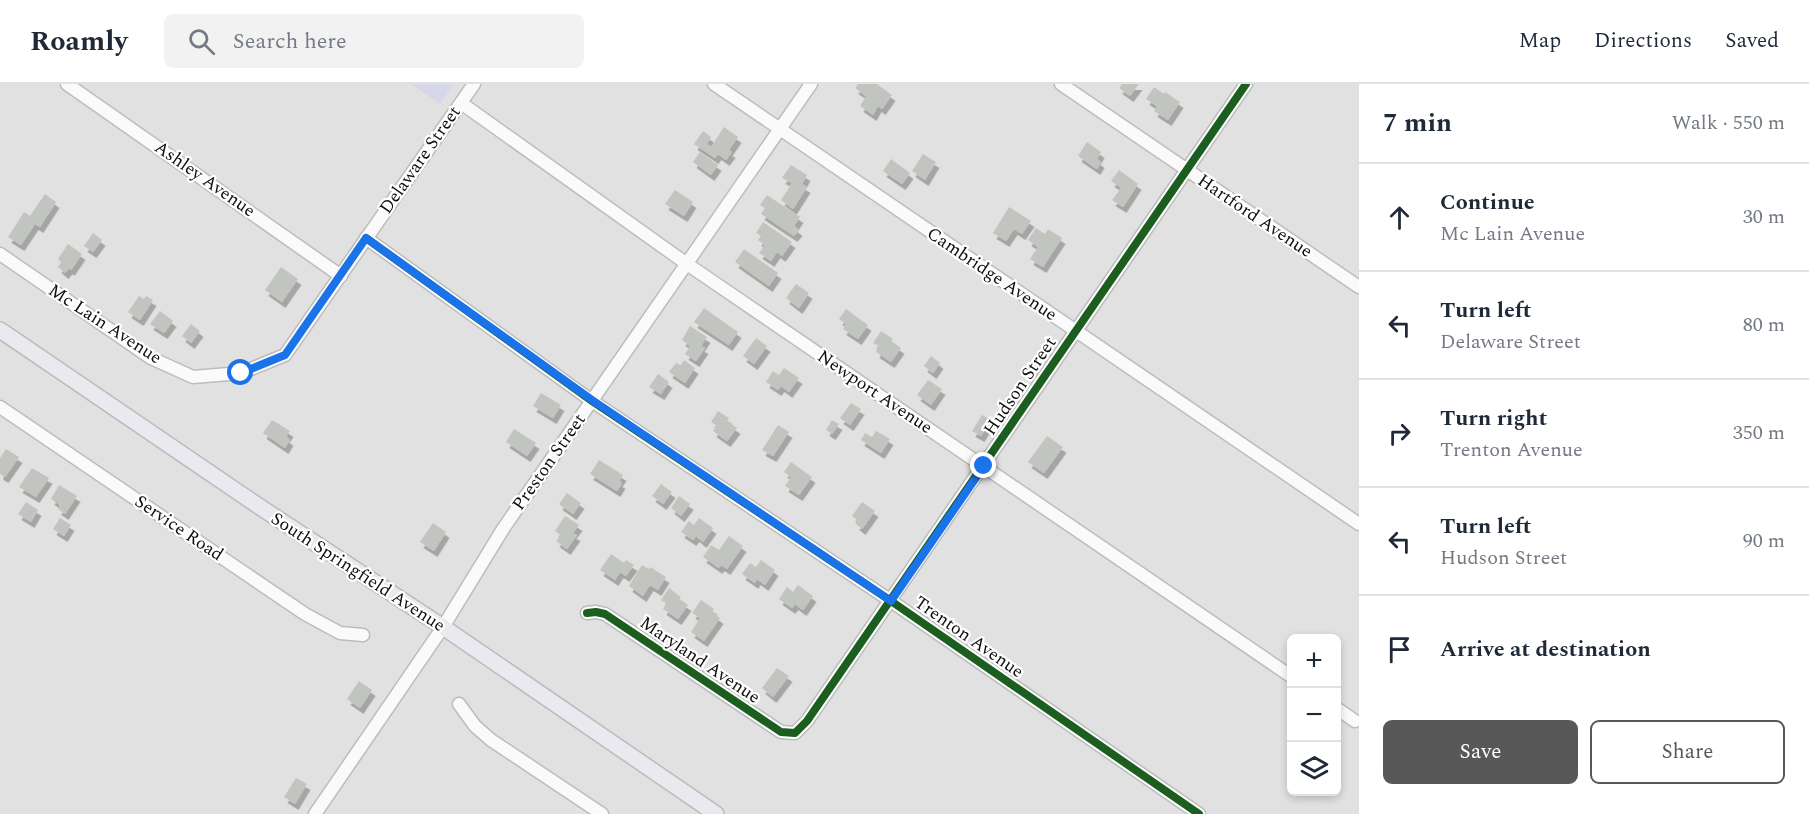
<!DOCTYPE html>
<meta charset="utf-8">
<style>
body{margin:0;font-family:Spectral,serif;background:#f2f2f3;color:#1f2937}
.controls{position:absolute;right:18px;bottom:18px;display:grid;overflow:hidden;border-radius:9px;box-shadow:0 3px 9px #0003}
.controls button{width:54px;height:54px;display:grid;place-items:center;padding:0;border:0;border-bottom:2px solid #e0e1e3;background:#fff;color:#1f2937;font:30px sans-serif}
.stop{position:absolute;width:18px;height:18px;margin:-14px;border:4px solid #1a73e8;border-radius:50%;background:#fff}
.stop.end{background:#1a73e8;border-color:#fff;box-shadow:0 2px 6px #0008}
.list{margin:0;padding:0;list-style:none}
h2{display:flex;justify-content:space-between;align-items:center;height:78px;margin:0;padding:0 24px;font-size:26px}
h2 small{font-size:20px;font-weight:400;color:#747a83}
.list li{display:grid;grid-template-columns:39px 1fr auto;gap:18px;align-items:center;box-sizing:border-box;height:108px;padding:0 24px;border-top:2px solid #e0e1e3}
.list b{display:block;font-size:22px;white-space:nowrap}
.list p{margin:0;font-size:20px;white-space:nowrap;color:#747a83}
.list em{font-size:20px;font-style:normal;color:#747a83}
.actions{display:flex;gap:12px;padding:18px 24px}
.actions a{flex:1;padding:14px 0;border:2px solid #585859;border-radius:9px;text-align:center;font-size:21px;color:#585859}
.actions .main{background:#585859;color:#fff}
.icon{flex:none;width:33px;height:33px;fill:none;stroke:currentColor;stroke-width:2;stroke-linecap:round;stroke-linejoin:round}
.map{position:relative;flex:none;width:1359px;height:730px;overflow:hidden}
header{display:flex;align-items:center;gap:36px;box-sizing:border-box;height:84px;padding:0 30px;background:#fff;border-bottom:2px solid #e0e1e3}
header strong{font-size:28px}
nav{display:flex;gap:33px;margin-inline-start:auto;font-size:21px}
.search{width:420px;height:54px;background:#f2f2f3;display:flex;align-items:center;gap:15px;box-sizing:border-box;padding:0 21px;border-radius:9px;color:#747a83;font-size:22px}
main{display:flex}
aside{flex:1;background:#fff}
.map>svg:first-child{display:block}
.green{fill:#d7d7e9}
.building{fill:#c1c4bf;filter:url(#shadow)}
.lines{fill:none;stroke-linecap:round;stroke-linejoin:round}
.minor-casing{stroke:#bcbcbd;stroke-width:15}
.major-casing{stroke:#bbbbbc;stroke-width:18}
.minor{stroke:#fafafb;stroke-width:12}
.major{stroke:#eae9f0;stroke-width:15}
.cycleway-casing{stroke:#fff;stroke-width:11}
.cycleway{stroke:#1b5e20;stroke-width:8}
.route{stroke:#1a73e8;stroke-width:8}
.labels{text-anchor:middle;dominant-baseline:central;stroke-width:4.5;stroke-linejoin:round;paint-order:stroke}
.street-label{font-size:18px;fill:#0e0e0f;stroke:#fff}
</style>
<header>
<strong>Roamly</strong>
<div class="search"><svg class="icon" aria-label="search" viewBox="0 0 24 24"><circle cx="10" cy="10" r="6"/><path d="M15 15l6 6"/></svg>Search here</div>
<nav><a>Map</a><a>Directions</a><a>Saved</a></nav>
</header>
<main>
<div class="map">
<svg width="1359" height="730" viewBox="0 0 1359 730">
<defs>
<filter id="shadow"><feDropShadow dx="3.5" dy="6" stdDeviation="0" flood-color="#0004"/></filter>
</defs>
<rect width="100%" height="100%" fill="#e1e1e2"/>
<!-- green -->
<polygon class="green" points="411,0 454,0 440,20"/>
<!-- building -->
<g class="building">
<polygon points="858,0 877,0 892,11 882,25 878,22 873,31 860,22 866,12 855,4"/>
<polygon points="1122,0 1139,0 1130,12 1119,4"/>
<polygon points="1154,3 1164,10 1165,8 1180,18 1168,36 1154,27 1157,22 1146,15"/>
<polygon points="724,43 738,53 729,66 732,68 726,76 718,70 715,74 694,60 703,47 711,53 707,60 711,63"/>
<polygon points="1087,58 1101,68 1097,75 1101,78 1097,85 1078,72"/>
<polygon points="700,68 718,81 711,91 693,78"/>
<polygon points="923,70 936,78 925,96 912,87"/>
<polygon points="891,75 910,89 902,100 883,87"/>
<polygon points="791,81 807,91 802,100 807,103 793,125 781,116 792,99 782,94"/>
<polygon points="1119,86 1138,100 1123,123 1112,116 1121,104 1111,97"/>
<polygon points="675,106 693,118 684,132 665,120"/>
<polygon points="45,110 56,118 40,143 35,140 21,161 8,153 24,128 30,132"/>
<polygon points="767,111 800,133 794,142 799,146 794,152 761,130 765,124 760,121"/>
<polygon points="1009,123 1031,137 1022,150 1014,145 1006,157 993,149"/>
<polygon points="763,138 792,158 782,172 777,168 771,177 759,169 765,161 758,156 761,152 756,149"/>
<polygon points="1036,144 1045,150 1048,145 1062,154 1043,183 1030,175 1038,163 1028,156"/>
<polygon points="93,149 102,156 93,168 84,162"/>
<polygon points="68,160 82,170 71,186 69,184 65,189 58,183 61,178 58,175"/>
<polygon points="744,165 778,189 769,202 735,178"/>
<polygon points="281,183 298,195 282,218 265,206"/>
<polygon points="796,200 809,209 799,224 786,214"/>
<polygon points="139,212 144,215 146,212 153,216 140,236 128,228"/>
<polygon points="704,224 738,248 729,261 694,238"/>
<polygon points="846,225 868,241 858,255 843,245 846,240 839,235"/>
<polygon points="160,227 173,237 164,249 150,240"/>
<polygon points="191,240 200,247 191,259 182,252"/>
<polygon points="690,242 707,253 701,262 705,264 696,277 685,270 690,262 682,256"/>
<polygon points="881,247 893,255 891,257 901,264 891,278 876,268 879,262 873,259"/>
<polygon points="756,254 767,262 754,280 743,272"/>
<polygon points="931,272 940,279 933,289 924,282"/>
<polygon points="684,276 695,284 685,299 669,288 676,279 681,281"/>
<polygon points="784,284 799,294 789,308 781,302 778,306 766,298 773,287 779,291"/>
<polygon points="658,290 669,298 661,310 649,303"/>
<polygon points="928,296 942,305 931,321 917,311"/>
<polygon points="541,309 561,321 553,334 533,322"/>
<polygon points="851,319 861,325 850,341 840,334"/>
<polygon points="718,327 729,334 727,337 737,344 727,357 713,347 717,342 711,338"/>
<polygon points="982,331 991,336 981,352 972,347"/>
<polygon points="272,336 290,347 286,353 290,356 285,364 263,349"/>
<polygon points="832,336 839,340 832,350 826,346"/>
<polygon points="778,341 789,348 773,372 762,366"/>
<polygon points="514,345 536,359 527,372 506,358"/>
<polygon points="876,347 890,355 881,369 861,356 865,349 872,353"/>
<polygon points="1047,352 1063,363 1044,389 1028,378"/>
<polygon points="6,365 19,373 5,393 0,390 0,374"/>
<polygon points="599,376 623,391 619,397 622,399 617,407 590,390"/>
<polygon points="791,378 812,393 799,411 785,402 791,393 784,388"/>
<polygon points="32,384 49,394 36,413 19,403"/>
<polygon points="661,400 672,408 663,420 652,412"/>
<polygon points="59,401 77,412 65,430 58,425 60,421 51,415"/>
<polygon points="567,409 581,419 573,430 559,420"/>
<polygon points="679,412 690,420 681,432 671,424"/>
<polygon points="26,418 38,426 31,438 18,430"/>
<polygon points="862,418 875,427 862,445 856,440 858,437 852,432"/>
<polygon points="565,432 579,441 573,449 577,451 567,465 556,457 561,451 555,447"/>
<polygon points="60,434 71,441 64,452 53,445"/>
<polygon points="699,434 713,444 703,458 696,452 693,456 681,448 689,437 694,441"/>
<polygon points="433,439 446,448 434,467 420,458"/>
<polygon points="729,452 743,462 727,485 721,481 719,484 703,473 711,461 719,466"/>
<polygon points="611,470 624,479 626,476 634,481 626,492 620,488 615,496 600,486"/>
<polygon points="761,476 775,486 765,501 757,495 755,499 742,490 750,479 756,483"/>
<polygon points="642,481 649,485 650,483 666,493 658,506 650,501 643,512 629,502"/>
<polygon points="798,501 813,512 803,526 795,520 792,524 779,515 787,503 793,508"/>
<polygon points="669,504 681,513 679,515 688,521 678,535 663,525 667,520 661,516"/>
<polygon points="701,516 714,525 712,528 720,534 704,557 691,548 700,534 692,529"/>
<polygon points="777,584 789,592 773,613 762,604"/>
<polygon points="359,597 372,606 360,624 347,615"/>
<polygon points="296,694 307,700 295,720 284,713"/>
</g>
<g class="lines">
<!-- minor casing -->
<g class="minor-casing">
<g id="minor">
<polyline points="67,0 341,192"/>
<polyline points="714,0 1359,440"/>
<polyline points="1061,0 1359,203"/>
<polyline points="461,19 687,180 1292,593"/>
<polyline points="366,154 592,317 891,517 1199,730"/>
<polyline points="0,170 151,274 193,293 241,289 285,271 474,0"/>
<polyline points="0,323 305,530 340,549 363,551"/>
<polyline points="587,529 596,528 605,530 781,648 795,649 807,637 1246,0"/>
<polyline points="459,620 475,642 491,656 602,730"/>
<polyline points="1336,624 1355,637"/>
<polyline points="315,730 443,543 503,445 811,0"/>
</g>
</g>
<!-- major casing -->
<g class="major-casing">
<polyline id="major" points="0,246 260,423 443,543 716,730"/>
</g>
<!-- minor -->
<use href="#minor" class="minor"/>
<!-- major -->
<use href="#major" class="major"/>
<!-- cycleway casing -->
<g class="cycleway-casing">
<g id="cycleway">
<polyline points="366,154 592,317 891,517 1199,730"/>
<polyline points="587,529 596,528 605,530 781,648 795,649 807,637 1246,0"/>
</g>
</g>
<!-- cycleway -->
<use href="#cycleway" class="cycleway"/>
</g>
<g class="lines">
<!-- route -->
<polyline class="route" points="241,289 285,271 366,154 592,316 891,517 984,382"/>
</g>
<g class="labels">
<!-- street labels -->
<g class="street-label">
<text transform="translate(420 76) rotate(-55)">Delaware Street</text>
<text transform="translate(205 95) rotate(35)">Ashley Avenue</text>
<text transform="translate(1255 132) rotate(34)">Hartford Avenue</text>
<text transform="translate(992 190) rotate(34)">Cambridge Avenue</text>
<text transform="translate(105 240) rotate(33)">Mc Lain Avenue</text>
<text transform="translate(1020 302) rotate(-56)">Hudson Street</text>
<text transform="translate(875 308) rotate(34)">Newport Avenue</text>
<text transform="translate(549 378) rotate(-55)">Preston Street</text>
<text transform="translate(179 444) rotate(34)">Service Road</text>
<text transform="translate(358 488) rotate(33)">South Springfield Avenue</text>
<text transform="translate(969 553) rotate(35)">Trenton Avenue</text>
<text transform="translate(700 576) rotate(34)">Maryland Avenue</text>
</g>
</g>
</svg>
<div class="controls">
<button>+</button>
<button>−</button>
<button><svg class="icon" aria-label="layers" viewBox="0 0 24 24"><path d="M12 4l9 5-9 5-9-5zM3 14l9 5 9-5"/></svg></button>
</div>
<div class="stop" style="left:241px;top:289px"></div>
<div class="stop end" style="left:984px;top:382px"></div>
</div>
<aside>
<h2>7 min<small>Walk · 550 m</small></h2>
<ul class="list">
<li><svg class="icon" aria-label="ahead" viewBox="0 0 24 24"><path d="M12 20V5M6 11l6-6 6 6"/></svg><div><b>Continue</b><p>Mc Lain Avenue</p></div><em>30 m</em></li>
<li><svg class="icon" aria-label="left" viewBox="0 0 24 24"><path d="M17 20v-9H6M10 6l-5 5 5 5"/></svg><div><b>Turn left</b><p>Delaware Street</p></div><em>80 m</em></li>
<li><svg class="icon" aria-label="right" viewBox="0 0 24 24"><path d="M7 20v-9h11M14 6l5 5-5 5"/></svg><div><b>Turn right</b><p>Trenton Avenue</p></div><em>350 m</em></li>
<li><svg class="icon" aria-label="left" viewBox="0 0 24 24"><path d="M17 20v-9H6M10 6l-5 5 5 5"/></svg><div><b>Turn left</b><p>Hudson Street</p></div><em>90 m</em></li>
<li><svg class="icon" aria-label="arrive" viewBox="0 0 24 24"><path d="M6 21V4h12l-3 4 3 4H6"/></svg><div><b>Arrive at destination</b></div></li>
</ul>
<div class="actions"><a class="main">Save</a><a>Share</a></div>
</aside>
</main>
